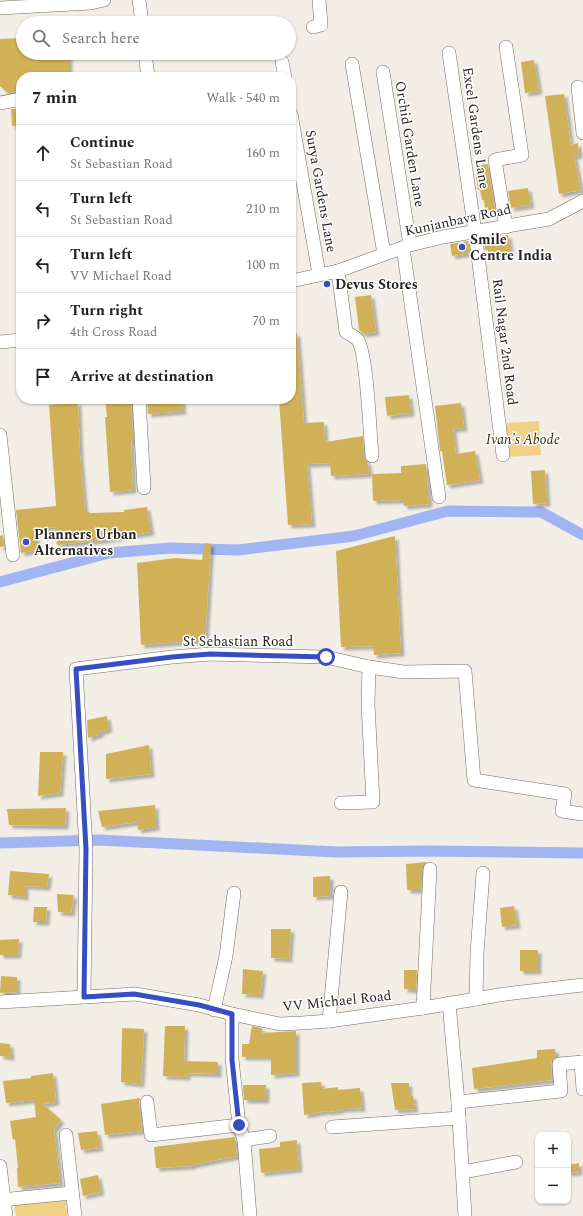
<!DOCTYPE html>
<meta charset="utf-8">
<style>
body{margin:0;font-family:Spectral,serif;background:#f6f6f6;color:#222}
.controls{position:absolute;right:12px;bottom:12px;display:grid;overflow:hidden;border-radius:8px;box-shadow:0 1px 3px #0004}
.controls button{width:36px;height:36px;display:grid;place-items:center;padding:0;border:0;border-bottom:1px solid #e0e0e0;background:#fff;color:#222;font:20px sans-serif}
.stop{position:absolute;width:12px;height:12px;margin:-9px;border:3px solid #364ebf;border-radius:50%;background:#fff}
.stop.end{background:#364ebf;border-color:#fff;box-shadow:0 1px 4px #0008}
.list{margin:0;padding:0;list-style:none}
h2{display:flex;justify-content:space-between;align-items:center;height:52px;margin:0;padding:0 16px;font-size:17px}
h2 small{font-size:13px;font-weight:400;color:#767676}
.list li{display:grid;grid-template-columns:26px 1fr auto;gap:12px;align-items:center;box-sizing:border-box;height:56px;padding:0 16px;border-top:1px solid #e0e0e0}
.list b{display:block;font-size:15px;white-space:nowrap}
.list p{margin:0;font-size:13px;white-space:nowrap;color:#767676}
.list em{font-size:13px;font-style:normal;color:#767676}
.icon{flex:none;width:22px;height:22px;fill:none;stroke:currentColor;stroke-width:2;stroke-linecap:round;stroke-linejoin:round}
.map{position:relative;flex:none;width:583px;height:1216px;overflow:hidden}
.search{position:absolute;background:#fff;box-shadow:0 1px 3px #0004;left:16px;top:16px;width:280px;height:44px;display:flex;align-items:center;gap:10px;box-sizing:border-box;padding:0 14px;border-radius:22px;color:#767676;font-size:15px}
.panel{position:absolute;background:#fff;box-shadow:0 1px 3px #0004;left:16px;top:72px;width:280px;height:332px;border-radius:16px}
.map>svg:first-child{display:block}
.green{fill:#efd284}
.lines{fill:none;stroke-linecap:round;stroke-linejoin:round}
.canal{stroke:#a0b5f2;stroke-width:11}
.building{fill:#d1b159;filter:url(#shadow)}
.minor-casing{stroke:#706d65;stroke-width:14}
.minor{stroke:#fff;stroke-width:13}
.route{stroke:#364ebf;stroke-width:5}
.poi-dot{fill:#364ebf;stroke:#fff;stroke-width:1.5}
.labels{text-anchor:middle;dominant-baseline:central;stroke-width:3;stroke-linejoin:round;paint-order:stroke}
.street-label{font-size:14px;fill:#24231f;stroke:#fff}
.poi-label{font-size:14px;font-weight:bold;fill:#24231f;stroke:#fff;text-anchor:start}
.park-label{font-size:14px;font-style:italic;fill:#372a02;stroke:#fff}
</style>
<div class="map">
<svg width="583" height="1216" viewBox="0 0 583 1216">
<defs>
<filter id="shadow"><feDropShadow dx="3.5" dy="3.5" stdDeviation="1" flood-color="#0004"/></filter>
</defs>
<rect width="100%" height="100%" fill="#f2eee5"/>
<!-- green -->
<g class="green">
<polygon points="539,421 541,455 507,457 504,423"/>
<polygon points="63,1199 66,1202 67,1216 16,1216 14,1203"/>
</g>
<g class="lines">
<!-- canal -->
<g class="canal">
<polyline points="0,582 109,553 170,548 238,550 354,536 448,511 541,512 583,535"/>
<polyline points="0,843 99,840 336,852 431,851 583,853"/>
</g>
</g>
<!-- building -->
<g class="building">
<polygon points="23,38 23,53 69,53 69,73 57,77 21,77 21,91 8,93 0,86 0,39"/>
<polygon points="534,60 539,91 525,93 521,62"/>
<polygon points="564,94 571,145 578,143 579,155 574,156 581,190 559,194 545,96"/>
<polygon points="11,109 19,109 21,125 12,126"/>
<polygon points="488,164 495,209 488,210 488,207 485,208 484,200 482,200 480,190 478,190 476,177 479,177 478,168 480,168 480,165"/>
<polygon points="528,188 531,205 511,208 508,191"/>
<polygon points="508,235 511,253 489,257 488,250 485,250 484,238"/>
<polygon points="468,241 470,253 452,256 450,244"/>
<polygon points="371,295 376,332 363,334 359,330 355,297"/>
<polygon points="291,333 297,333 304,423 324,422 325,442 363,436 364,457 368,463 369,474 331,476 330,463 307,464 312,524 288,525 279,399 291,399"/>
<polygon points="409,395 411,413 387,416 385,397"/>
<polygon points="105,399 131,399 133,441 131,441 133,490 110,492 105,417 107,417"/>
<polygon points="147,399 182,399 183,411 148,414"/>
<polygon points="78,402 80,455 85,512 89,512 90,513 124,512 124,510 147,507 151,532 102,540 57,545 55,527 35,529 38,550 21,553 16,510 56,506 49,405"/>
<polygon points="461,403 464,428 453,429 456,454 475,451 480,480 447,485 442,451 440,451 435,406"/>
<polygon points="426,464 429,504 404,506 403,500 373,501 372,474 401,473 401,466"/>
<polygon points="545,470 547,503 533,504 531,471"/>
<polygon points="3,535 4,546 0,547 0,536"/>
<polygon points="395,536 401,653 374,655 373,646 341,647 336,551"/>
<polygon points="205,543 211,544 205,640 141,645 137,563 175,558 202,560"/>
<polygon points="107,716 109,729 100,732 100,734 88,738 87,720"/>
<polygon points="149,745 151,774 106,779 106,754"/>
<polygon points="40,752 63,752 60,793 38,796"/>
<polygon points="155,805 156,827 138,830 137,822 102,827 98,811"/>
<polygon points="66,808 65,826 9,825 7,809"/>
<polygon points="426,862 422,869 421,890 407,890 406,864"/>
<polygon points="10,871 49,874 47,887 25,886 25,897 8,895"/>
<polygon points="330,876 330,896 313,897 313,877"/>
<polygon points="57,894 74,895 71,913 58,912"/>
<polygon points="514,906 517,925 502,927 500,908"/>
<polygon points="34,907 47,907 46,922 33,922"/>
<polygon points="271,929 291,929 289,959 271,958"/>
<polygon points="19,939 18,955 0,955 0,940"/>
<rect x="520" y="950" width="18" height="21"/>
<polygon points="243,969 263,971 260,995 242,994"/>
<polygon points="404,970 417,970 416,990 404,989"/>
<polygon points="1,976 17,977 17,992 0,993"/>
<polygon points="165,1026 185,1026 184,1061 218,1062 218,1074 187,1073 187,1077 163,1076"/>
<polygon points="252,1026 262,1028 262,1033 296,1031 296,1073 271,1075 271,1057 242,1057 242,1044 249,1044"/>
<polygon points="122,1028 144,1029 141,1084 121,1082"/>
<polygon points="0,1043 10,1044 11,1057 0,1056"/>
<polygon points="555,1049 556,1057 552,1060 551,1064 552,1080 474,1089 472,1068 537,1058 537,1050"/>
<polygon points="53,1073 56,1102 43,1104 61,1120 54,1129 60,1183 18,1187 17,1168 18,1168 15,1139 13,1140 10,1121 36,1117 34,1100 6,1103 3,1081 31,1078 31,1076"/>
<polygon points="321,1082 322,1089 338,1087 338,1090 360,1088 362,1108 340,1109 341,1110 327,1112 327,1111 304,1115 302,1083"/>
<polygon points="391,1083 409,1083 409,1097 413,1095 415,1109 395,1110"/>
<polygon points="243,1085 266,1085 266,1100 244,1100"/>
<polygon points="140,1098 139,1103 142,1131 105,1135 101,1104"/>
<polygon points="97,1131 100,1148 81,1150 78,1133"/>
<polygon points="235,1137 237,1156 192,1165 193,1166 156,1168 154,1147"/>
<polygon points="297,1140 299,1169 261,1173 259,1149 280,1147 280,1142"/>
<polygon points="579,1163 579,1172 568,1173 568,1165"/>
<polygon points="98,1175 101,1192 83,1196 80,1179"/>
</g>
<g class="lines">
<!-- minor casing -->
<g class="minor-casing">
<g id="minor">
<polyline points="139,0 142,23"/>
<polyline points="0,8 91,3 104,0"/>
<polyline points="313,27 321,25 319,0"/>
<polyline points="145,53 148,77"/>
<polyline points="449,53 475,232 503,455"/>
<polyline points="282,62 285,77"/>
<polyline points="352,64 384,254"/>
<polyline points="383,72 410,245"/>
<polyline points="578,87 583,133"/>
<polyline points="0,103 21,99"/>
<polyline points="291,114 319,274"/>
<polyline points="506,227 495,160 522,155 506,47"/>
<polyline points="403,248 439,497"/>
<path d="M338,271l8,61c3,2 8,4 11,7 10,10 13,98 15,117"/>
<polyline points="291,281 338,271 410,245 443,237 549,219 583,201"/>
<polyline points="0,342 21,340"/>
<polyline points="139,399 144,488"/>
<polyline points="0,435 13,555"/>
<polyline points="341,803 373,802 368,704 369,667"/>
<polyline points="84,997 86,849 76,669 172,657 210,654 326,657 369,667 404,672 465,671 474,780 565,794 562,811 582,814"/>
<polyline points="476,999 477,953 483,873"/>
<polyline points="0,1002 135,994 199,1005 232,1014 280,1024 302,1023 329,1021 423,1008 505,994 583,985"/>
<polyline points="449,1003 458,1102 465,1216"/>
<polyline points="423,1008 430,869"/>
<polyline points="214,1010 226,956 234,893"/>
<polyline points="232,1014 232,1059 239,1125 244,1140 250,1216"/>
<polyline points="329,1021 341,892"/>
<polyline points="581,1062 583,1089"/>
<polyline points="147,1102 151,1135 239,1125"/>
<polyline points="458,1102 561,1091 559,1064 583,1062"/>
<polyline points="332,1127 459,1118"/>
<polyline points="66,1135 75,1216"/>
<polyline points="244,1140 270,1136"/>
<polyline points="0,1166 6,1216"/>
<polyline points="463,1172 516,1162"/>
<polyline points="0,1200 72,1193"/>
</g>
</g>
<!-- minor -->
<use href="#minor" class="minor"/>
</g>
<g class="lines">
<!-- route -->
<polyline class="route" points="239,1125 232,1060 232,1014 199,1005 134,994 84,997 86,849 76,669 172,657 210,654 326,657"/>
</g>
<!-- markers -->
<g class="poi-dot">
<circle cx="462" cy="247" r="4"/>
<circle cx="327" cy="284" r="4"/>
<circle cx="26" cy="542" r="4"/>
</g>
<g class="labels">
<!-- street labels -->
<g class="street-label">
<text transform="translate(476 128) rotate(82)">Excel Gardens Lane</text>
<text transform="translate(410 144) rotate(81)">Orchid Garden Lane</text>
<text transform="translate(321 191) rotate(80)">Surya Gardens Lane</text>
<text transform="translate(458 220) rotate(-12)">Kunjanbava Road</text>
<text transform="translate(505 342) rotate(83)">Rail Nagar 2nd Road</text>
<text x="238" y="641">St Sebastian Road</text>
<text transform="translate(337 1001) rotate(-6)">VV Michael Road</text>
</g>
<!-- poi labels -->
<g class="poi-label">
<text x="470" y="239">Smile<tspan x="470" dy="16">Centre India</tspan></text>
<text x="335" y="284">Devus Stores</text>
<text x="34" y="534">Planners Urban<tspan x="34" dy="16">Alternatives</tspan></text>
</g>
<!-- park labels -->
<g class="park-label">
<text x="523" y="439">Ivan's Abode</text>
</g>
</g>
</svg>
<div class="controls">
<button>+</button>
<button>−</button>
</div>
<div class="stop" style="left:326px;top:657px"></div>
<div class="stop end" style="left:239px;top:1125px"></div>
<div class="search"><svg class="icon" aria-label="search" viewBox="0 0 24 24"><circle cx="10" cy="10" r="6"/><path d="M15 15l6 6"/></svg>Search here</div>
<section class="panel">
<h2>7 min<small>Walk · 540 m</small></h2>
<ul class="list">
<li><svg class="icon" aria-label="ahead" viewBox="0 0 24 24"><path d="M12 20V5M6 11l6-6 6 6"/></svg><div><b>Continue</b><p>St Sebastian Road</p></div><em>160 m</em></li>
<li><svg class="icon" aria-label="left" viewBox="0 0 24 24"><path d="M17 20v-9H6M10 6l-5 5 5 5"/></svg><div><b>Turn left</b><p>St Sebastian Road</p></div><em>210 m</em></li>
<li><svg class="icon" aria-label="left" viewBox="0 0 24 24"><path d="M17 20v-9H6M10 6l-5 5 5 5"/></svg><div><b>Turn left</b><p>VV Michael Road</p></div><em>100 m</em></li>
<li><svg class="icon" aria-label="right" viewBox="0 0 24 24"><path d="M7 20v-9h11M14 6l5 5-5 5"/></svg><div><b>Turn right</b><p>4th Cross Road</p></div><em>70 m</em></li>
<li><svg class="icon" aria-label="arrive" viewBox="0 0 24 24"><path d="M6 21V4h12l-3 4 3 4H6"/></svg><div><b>Arrive at destination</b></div></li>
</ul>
</section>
</div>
